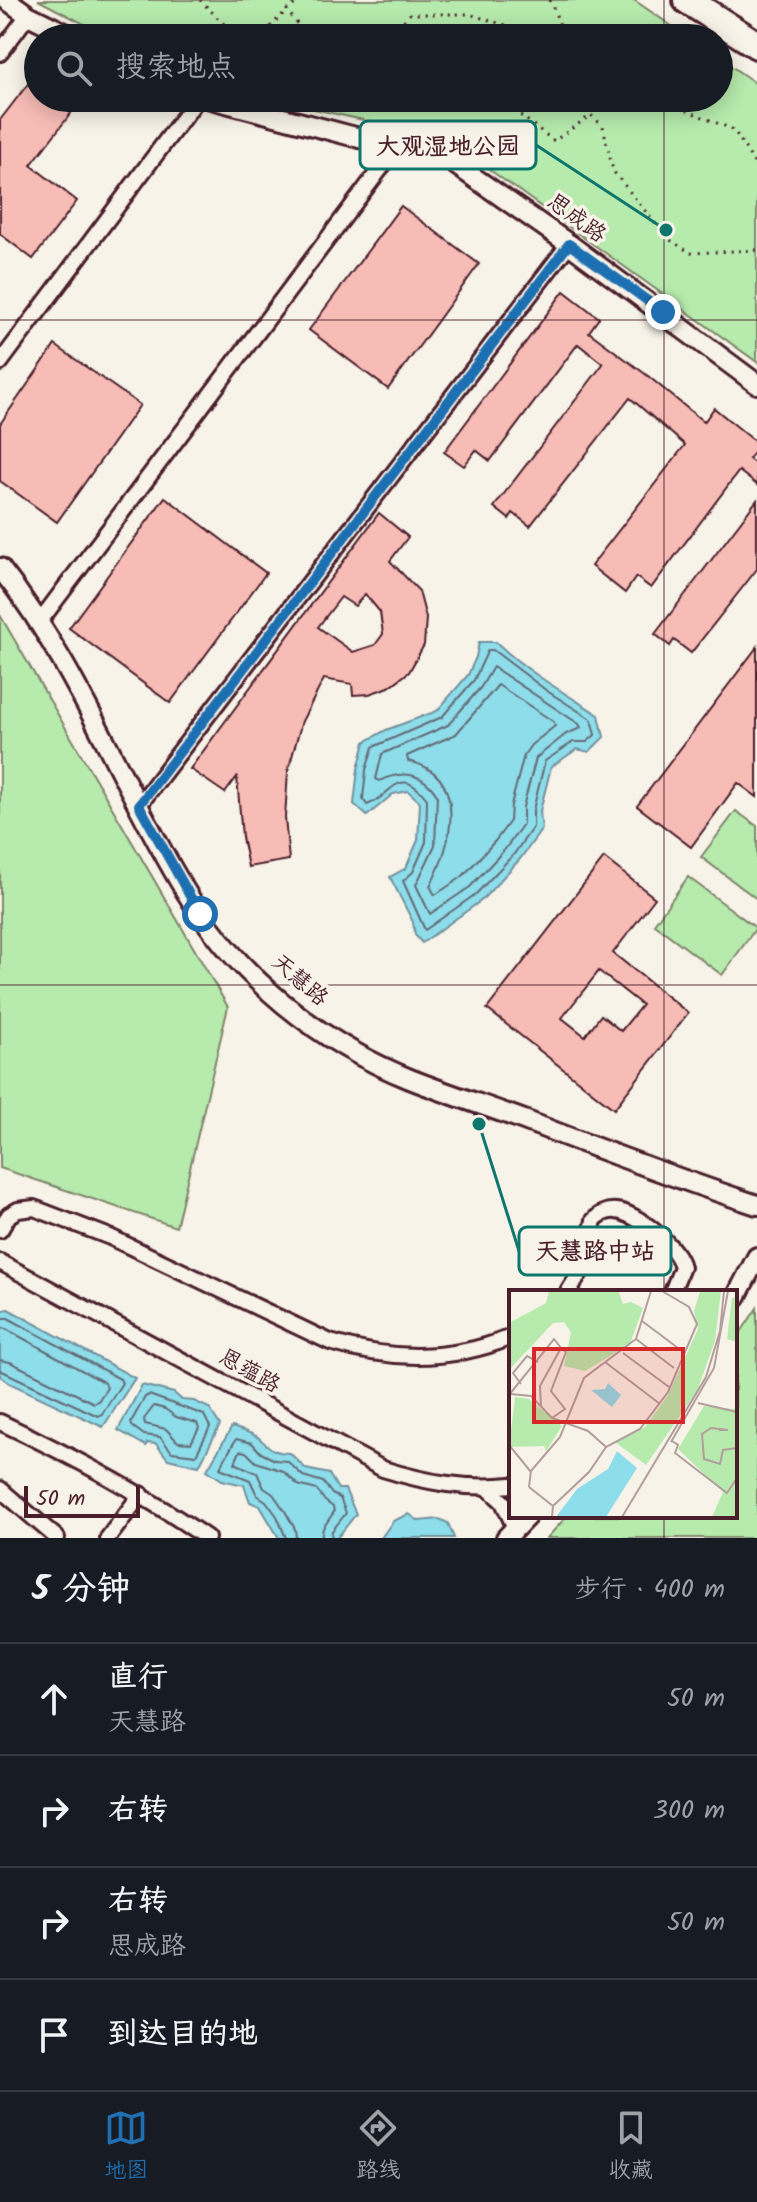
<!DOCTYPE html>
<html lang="zh">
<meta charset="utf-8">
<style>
body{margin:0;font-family:Kalam,"LXGW WenKai TC",sans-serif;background:#20242c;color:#f1f3f6}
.scale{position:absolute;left:24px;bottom:20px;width:116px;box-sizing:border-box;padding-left:8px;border:4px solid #4a1f2b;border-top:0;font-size:22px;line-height:28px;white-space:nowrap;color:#4a1f2b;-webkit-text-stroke:6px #f7f3e8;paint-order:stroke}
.stop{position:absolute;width:24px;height:24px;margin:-18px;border:6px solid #1f6fb2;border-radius:50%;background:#fff}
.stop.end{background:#1f6fb2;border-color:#fff;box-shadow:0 2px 8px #0008}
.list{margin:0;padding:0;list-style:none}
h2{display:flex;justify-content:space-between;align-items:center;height:104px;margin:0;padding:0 32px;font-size:34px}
h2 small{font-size:26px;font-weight:400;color:#9ea1a6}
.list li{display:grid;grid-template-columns:52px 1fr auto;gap:24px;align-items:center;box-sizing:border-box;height:112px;padding:0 32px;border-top:2px solid #363941}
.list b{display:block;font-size:30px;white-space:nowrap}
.list p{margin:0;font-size:26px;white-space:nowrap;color:#9ea1a6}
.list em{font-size:26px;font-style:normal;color:#9ea1a6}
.icon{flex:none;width:44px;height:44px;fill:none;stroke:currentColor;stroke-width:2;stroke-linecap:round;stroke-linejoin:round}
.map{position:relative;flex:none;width:757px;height:1538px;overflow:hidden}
.search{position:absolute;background:#171b24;box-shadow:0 4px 20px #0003;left:24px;right:24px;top:24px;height:88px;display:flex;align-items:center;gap:20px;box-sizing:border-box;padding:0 28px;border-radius:44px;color:#9ea1a6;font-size:30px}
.sheet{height:552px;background:#171b24}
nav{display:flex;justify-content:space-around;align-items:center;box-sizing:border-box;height:112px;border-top:2px solid #363941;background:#171b24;font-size:22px;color:#9ea1a6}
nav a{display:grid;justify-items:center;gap:4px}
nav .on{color:#1f6fb2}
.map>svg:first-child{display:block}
.green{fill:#b6ebad;stroke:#80856c;stroke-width:2}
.water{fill:#8dddea;stroke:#72919e;stroke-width:2}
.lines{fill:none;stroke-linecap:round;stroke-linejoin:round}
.shore{stroke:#656b77;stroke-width:2}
.building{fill:#f7bcb6;stroke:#4a1f2b;stroke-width:2;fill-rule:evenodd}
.minor-casing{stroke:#4a1f2b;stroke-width:20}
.tertiary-casing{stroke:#4a1f2b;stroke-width:24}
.motorway-casing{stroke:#4a1f2b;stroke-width:32}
.path{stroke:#4a1f2b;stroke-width:3;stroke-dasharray:2 6;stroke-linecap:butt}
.minor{stroke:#f7f3e8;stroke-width:14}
.tertiary{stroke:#f7f3e8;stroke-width:18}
.motorway{stroke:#f7f3e8;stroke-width:26}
.route{stroke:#1f6fb2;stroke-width:10}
.ticks{fill:none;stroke:#4a1f2b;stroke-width:2;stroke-opacity:0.45}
.labels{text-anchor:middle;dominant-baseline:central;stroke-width:7;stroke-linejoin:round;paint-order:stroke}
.street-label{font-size:22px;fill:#4a1f2b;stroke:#f7f3e8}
.inset-road{fill:none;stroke:#b29e9c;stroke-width:2}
.view{fill:#d62828;fill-opacity:0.15;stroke:#d62828;stroke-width:4}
.inset-edge{fill:none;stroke:#4a1f2b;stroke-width:4}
.leader{fill:none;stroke:#0f766e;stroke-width:3}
.callout-dot{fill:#0f766e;stroke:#f7f3e8;stroke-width:3}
.callout{fill:#f7f3e8;stroke:#0f766e;stroke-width:3}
.callout-label{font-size:24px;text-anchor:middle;font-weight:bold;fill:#4a1f2b}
</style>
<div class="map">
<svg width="757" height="1538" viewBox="0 0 757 1538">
<rect width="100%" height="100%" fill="#f7f3e8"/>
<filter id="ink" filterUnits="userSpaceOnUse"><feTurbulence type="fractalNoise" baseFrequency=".0125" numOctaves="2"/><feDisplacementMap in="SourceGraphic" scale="16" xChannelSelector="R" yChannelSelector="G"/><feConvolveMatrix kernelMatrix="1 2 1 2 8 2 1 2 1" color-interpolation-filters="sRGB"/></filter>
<g filter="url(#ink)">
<!-- green -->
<g class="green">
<polygon points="38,0 634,0 689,38 111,38"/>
<polygon points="719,58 757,84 757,362 476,160 412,131 265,98 719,98"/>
<polygon points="0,615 228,1007 176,1227 0,1168"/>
<polygon points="736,811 757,826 757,899 701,857"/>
<polygon points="688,877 756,928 722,975 654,924"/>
<polygon points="757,1308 757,1538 547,1538 567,1516 735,1516 735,1341"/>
</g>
<!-- water -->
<g class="water">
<path d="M479,642h17c30,29 67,50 103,73l5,22 -15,15 -12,-3 -26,18 -11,44 2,18 -22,30 -38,41 -60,43 -7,-8 -2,-13 -23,-45 16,-9 12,-28 2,-38 -12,-11 -15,3 -26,22 -13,-12 4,-35 7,-27 21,-12 51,-19 31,-36 8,-18z"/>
<polygon points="8,1309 135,1378 103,1427 9,1383 0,1376 0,1311"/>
<polygon points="142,1385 174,1393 182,1400 194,1401 209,1408 220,1425 199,1466 168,1459 156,1444 147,1443 146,1446 118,1430"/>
<path d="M232,1427c8,3 21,6 27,11 11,10 15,15 31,15l16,16 23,5 9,15h7l11,25 -19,24h-58l-19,-32 -10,-4 -6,-17 -22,-5 -15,-10z"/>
<polygon points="409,1514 419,1521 439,1519 448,1523 454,1538 381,1538 393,1521"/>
</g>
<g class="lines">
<!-- shore -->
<g class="shore">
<path d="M488,650h5l54,41 44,28 4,16 -8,7h-14l-28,19 -12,49v17l-19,27 -38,40 -51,36 -22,-49 10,-9 13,-30 1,-43c-29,-37 -36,-1 -60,6l-4,-6 3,-29 7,-23 69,-30 32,-37z"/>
<path d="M493,667l86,57 2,4 -15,6 -30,24 -13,49v17l-17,24 -36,39 -40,27 -14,-29 19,-40 2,-50c-15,-23 -34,-25 -58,-14l-3,-2 6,-25 66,-29 33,-38z"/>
<path d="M498,685l56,37 1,4 -24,19 -7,10 -13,50 -1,16 -14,19 -34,37 -27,18 -5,-9c22,-40 40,-112 -22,-125l-1,-5 49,-22z"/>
<polyline points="0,1318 8,1318 120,1379 122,1383 102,1414 98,1416 0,1370"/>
<polyline points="0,1328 6,1329 105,1383 107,1388 98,1401 94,1403 10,1362 0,1360"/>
<polygon points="149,1395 204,1415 210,1427 196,1455 172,1452 160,1437 144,1435 132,1426 131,1422 145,1397"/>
<polygon points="154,1406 165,1409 176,1417 197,1423 199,1428 191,1443 178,1442 166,1429 145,1424 144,1419"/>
<polyline points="286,1538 277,1516 266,1501 257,1495 250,1480 220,1468 236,1439 252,1443 261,1453 275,1460 287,1461 303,1476 323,1482 332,1494 340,1498 346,1513 332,1531 331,1538"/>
<polyline points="296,1538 295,1529 285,1511 273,1494 264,1488 257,1473 235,1463 240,1451 246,1452 256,1462 283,1471 298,1485 317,1490 325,1501 333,1507 334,1512 323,1528 321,1538"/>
</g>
</g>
<!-- building -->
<g class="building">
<polygon points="38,71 38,98 62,98 75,108 31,165 77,201 33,259 0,234 0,120"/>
<polygon points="401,206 479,264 388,389 309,330"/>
<polygon points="564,291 599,318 589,332 648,376 704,422 714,408 757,443 757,449 749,459 757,465 757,485 739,471 651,588 636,577 625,593 591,566 685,445 630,398 530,526 513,513 509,519 494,507 603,364 578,344 490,461 476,450 464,466 444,452"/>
<polygon points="55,345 140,405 57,522 0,481 0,424"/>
<polygon points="165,497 266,573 170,703 69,628"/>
<polygon points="757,500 757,569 691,653 674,640 670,646 655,634"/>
<path d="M379,513l29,24 -18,24 29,30 7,27 -2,27 -15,27 -20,15 -20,7 -16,1 -1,-11 -28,-5 -22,42 -14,50 -3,47 4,42 -41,7 -6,-30 -5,-60 -12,16 -35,-24zM365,594l15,18 3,22 -8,11 -22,7 -35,-25 23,-30 14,9z"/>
<polygon points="757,647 757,797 738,783 691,847 637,806"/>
<path d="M604,858l51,40 -42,55 75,60 -74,96 -127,-100zM599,971l43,34 -21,26 -20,-16 -16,21 -23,-18z"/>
</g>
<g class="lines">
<!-- minor casing -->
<g class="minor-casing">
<g id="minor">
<polyline points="0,53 28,15"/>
<polyline points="0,363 198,98"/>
<polyline points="40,621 399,144"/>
<polyline points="139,805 569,244"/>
<path d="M0,1230l9,-15 9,-5 16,-2 76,29 220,105c61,19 121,20 181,-5"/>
<path d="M0,1262l383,207c42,13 83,21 128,16"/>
<path d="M568,1292l17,-27 9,-45c6,-6 13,-10 22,-9 21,2 61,35 66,56l-10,25"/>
<path d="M0,1422c72,34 141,70 207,116"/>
<polyline points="488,1488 503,1502 515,1528"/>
<polyline points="0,1489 57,1538"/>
<polyline points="108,1538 141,1494"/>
</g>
</g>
<!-- tertiary casing -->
<g class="tertiary-casing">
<g id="tertiary">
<polyline points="7,0 28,15 75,38"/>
<polyline points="207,98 367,140 426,149 449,160 569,244 757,384"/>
<path d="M0,568c78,98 121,218 186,324 51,84 134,151 224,187 38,15 76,27 114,41 77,30 154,59 233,85"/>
<polyline points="735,1299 757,1257"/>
<polyline points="506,1538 527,1516"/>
</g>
</g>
<!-- motorway casing -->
<g class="motorway-casing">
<polyline id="motorway" points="687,0 757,45"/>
</g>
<!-- path -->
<g class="path">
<polyline points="200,0 238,38"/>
<polyline points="301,0 287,10 303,32 333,38"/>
<polyline points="550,0 565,38"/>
<polyline points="259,38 287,10"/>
<polyline points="387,38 410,14 469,14 505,25 505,38"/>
<polyline points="506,98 507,105 554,141 591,115 603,126 613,171 667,238 691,253 757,250"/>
<polyline points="657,98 734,130 757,168"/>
</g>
<!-- minor -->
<use href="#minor" class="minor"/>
<!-- tertiary -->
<use href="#tertiary" class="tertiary"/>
<!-- motorway -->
<use href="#motorway" class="motorway"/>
</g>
</g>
<g class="lines" filter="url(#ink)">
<!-- route -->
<polyline class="route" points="200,914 139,805 569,244 663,312"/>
</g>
<!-- ticks -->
<path class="ticks" d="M664,0v38M664,98v1194M0,320h757M0,985h757M664,1516v22"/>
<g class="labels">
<!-- street labels -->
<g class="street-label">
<text transform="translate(576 219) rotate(36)">思成路</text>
<text transform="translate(299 981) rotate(41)">天慧路</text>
<text transform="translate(249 1372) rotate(29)">恩蕴路</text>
</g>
</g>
<!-- overview -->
<g transform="translate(509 1290)">
<rect width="228" height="228" fill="#f7f3e8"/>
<path d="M40,1h75l-5,1 4,12 8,-2 12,6 -13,36 -45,27 -21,-5 7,-34 -7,-10 -11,1 -44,47v-47l37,-20zM191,1h21l-6,50 -18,50 -51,74 -31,-23 30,-15 23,-32 30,-66 -4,-18zM223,8h5v44l-10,-3zM6,107l14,2 33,27 -16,25 -2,-5 -35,1zM228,115v112h-25l11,-25 -45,-43 26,-43 30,3z" fill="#b6ebad"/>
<path d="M99,93l13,12 -9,12 -21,-17 14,-1zM108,161l20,17 -31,49h-50l21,-28 31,-20z" fill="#8dddea"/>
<path class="inset-road" d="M133,31l40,30M127,49l38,29M114,63l46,34M96,72l55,42M12,94l-8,-11 14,-17 11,6M2,104l20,2 21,22 36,13 18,16M0,105l45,-56 7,9 -21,38 1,20M189,113l39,9M43,128l13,-9 -14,-18 15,-39 -5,-4M210,140h9l-17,-2 -9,6 2,25 16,5 3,-14 14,-2M163,151l6,4 -3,8 52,40 10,-15M162,152l43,-74 14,-77M0,155l22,27M20,197l2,-16 29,-34 24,-59 52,-39 15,-48M20,197l24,19M43,227l1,-11 36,-34 17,-25 34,-18 28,-37 29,-68 -8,-17 -27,-16M113,227l84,-140 14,-46 4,-40"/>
<path class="view" d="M25,59h149v73h-149z"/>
<rect width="228" height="228" class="inset-edge"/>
</g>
<!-- callouts -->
<path class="leader" d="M666 230L536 145M479 1124L519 1251"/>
<g class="callout-dot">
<circle cx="666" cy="230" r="8"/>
<circle cx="479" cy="1124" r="8"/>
</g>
<g class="callout">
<rect x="360" y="121" width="176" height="48" rx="8"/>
<rect x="519" y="1227" width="152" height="48" rx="8"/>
</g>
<g class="callout-label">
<text x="448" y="154">大观湿地公园</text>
<text x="595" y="1259">天慧路中站</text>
</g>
</svg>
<div class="scale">50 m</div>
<div class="stop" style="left:200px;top:914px"></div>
<div class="stop end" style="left:663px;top:312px"></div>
<div class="search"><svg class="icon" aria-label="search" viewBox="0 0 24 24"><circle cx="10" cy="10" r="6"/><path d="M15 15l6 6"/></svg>搜索地点</div>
</div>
<section class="sheet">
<h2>5 分钟<small>步行 · 400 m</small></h2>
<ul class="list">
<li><svg class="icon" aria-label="ahead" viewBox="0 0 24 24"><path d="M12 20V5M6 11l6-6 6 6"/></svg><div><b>直行</b><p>天慧路</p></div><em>50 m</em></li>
<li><svg class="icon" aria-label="right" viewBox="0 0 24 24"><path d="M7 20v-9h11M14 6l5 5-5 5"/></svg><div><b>右转</b></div><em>300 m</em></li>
<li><svg class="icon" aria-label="right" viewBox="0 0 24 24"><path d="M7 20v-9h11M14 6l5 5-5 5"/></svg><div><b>右转</b><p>思成路</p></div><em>50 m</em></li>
<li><svg class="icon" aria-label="arrive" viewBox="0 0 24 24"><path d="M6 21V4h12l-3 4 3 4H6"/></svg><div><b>到达目的地</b></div></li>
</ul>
</section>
<nav>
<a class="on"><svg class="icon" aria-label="map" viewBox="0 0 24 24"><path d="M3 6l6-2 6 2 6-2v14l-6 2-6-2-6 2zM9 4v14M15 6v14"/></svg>地图</a>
<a><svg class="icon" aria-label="directions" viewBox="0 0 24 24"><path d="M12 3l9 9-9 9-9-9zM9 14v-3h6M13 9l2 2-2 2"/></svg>路线</a>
<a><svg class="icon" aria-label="saved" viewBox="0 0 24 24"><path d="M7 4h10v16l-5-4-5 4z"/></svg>收藏</a>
</nav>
